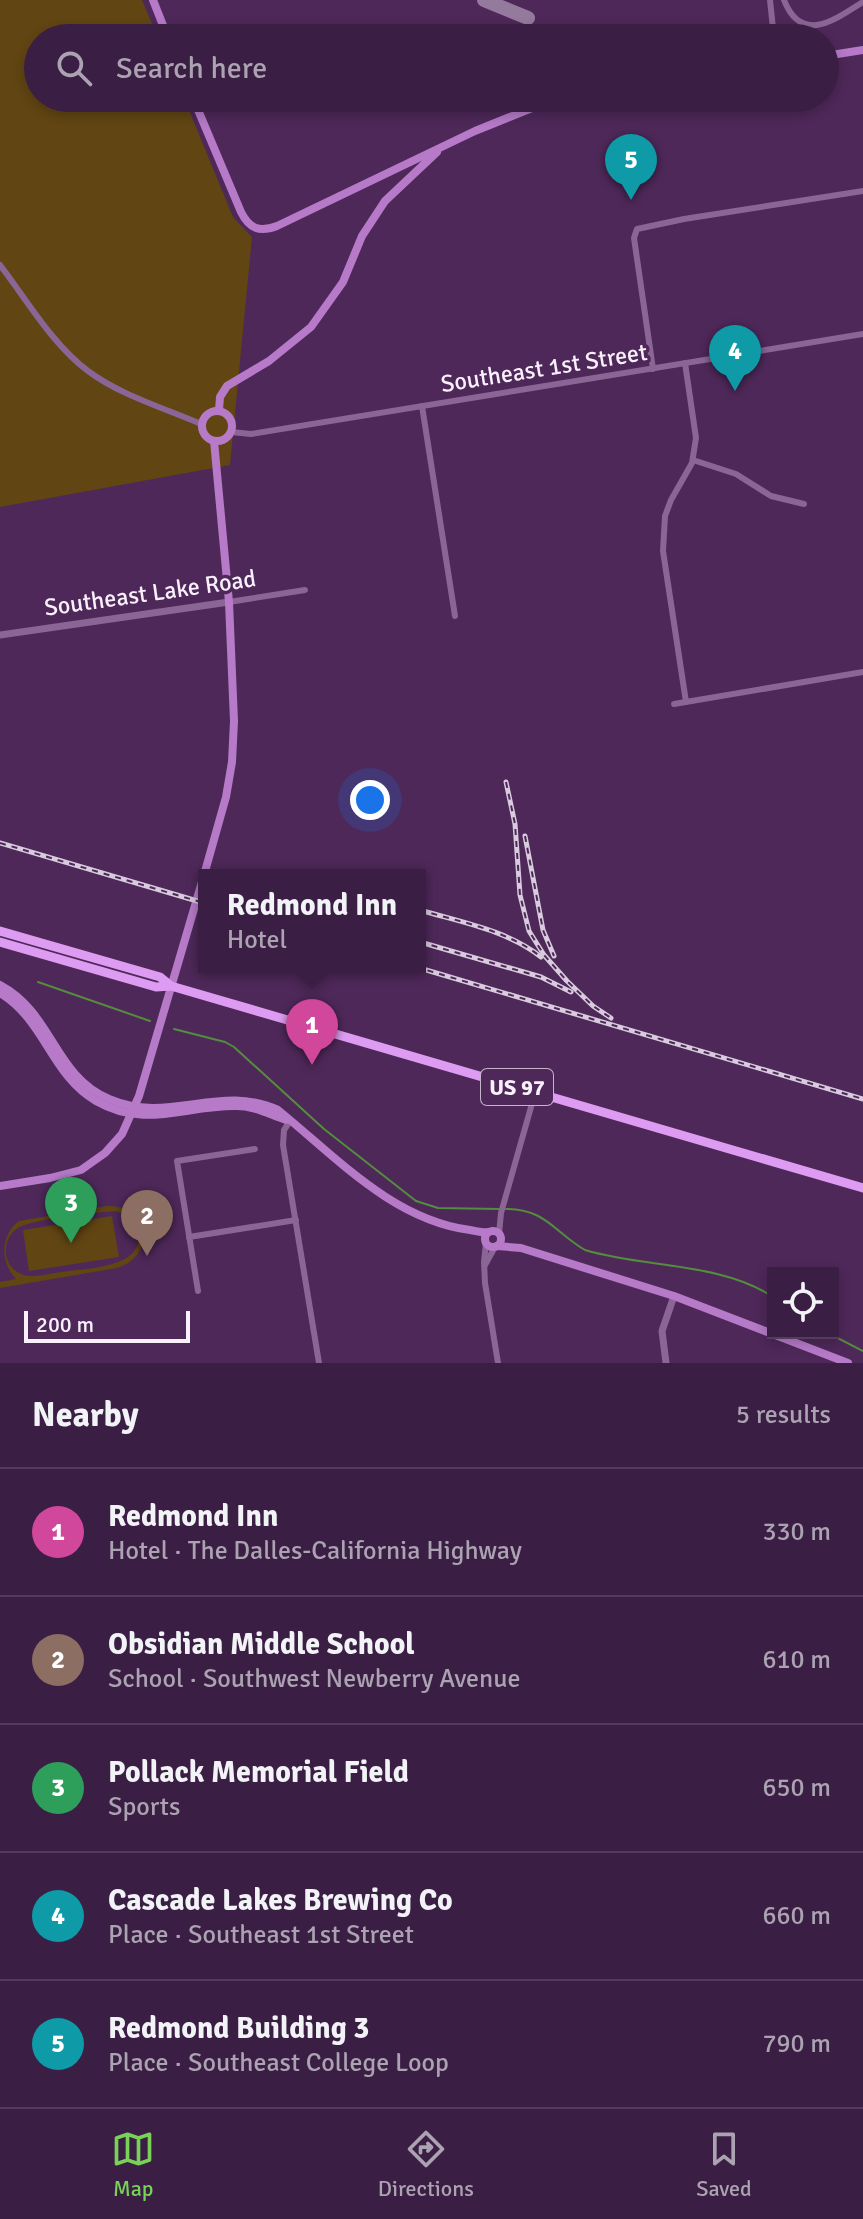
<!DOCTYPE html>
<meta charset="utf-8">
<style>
body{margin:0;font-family:Signika,sans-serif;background:#452b4e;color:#f1f3f6}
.controls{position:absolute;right:24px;bottom:24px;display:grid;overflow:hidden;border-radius:0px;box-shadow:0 4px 12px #0003}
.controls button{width:72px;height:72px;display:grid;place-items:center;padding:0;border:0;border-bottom:2px solid #543c5c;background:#3a1e43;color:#f1f3f6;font:40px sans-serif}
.scale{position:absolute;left:24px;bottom:20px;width:166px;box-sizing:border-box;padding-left:8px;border:4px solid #f9f0fc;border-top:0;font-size:22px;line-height:28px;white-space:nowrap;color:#f9f0fc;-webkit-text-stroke:6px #4e2859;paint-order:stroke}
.you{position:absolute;left:370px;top:800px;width:28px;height:28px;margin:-20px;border:6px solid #fff;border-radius:50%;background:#1a73e8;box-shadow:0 0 0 12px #1a73e833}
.badge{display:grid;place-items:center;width:52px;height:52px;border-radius:50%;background:#79d158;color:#fff;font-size:26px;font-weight:700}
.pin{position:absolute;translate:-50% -66px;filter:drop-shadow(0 2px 4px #0008)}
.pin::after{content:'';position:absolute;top:42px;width:28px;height:24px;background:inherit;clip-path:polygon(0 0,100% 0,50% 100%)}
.popup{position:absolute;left:198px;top:869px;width:228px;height:104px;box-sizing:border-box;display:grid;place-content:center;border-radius:0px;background:#3a1e43;filter:drop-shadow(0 2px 6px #0005);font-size:26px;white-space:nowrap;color:#aba2b2}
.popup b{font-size:30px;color:#f1f3f6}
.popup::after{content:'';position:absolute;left:50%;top:100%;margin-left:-16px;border:16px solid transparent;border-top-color:#3a1e43}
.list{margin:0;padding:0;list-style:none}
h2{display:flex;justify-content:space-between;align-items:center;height:104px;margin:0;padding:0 32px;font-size:34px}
h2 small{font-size:26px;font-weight:400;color:#aba2b2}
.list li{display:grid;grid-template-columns:52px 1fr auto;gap:24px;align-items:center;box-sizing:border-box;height:128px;padding:0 32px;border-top:2px solid #543c5c}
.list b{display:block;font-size:30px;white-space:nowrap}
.list p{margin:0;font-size:26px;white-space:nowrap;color:#aba2b2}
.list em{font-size:26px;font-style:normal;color:#aba2b2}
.icon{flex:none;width:44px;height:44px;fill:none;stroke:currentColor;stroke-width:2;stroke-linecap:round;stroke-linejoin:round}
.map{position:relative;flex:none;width:863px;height:1363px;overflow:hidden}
.search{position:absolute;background:#3a1e43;box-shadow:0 4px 12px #0003;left:24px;right:24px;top:24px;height:88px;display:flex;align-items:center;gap:20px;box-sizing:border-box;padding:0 28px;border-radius:44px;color:#aba2b2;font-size:30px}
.sheet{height:744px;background:#3a1e43}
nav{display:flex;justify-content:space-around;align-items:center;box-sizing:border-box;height:112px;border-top:2px solid #543c5c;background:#3a1e43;font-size:22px;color:#aba2b2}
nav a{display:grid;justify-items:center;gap:4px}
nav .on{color:#79d158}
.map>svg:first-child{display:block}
.green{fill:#614513;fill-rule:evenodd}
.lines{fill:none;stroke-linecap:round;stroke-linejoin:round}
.stream{stroke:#538d3e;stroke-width:2}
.taxiway{stroke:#947a9c;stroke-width:14}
.minor{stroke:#8a6595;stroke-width:6}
.tertiary{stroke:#8a6595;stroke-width:7}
.secondary{stroke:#b67ac8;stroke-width:8}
.trunk{stroke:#dd9cf1;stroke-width:9}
.rail-casing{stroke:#d9cbde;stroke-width:5}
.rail{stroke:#4e2859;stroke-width:2;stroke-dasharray:6;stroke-linecap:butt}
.labels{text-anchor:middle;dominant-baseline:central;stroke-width:7;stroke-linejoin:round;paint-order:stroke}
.shield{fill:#4e2859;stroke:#c6b4cb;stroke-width:2}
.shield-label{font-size:22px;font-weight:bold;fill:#f9f0fc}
.street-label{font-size:24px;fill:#f9f0fc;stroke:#4e2859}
</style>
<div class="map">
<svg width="863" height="1363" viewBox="0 0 863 1363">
<rect width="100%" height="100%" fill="#4e2859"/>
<!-- green -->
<g class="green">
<polygon points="0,0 142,0 158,38 38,38 38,98 184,98 233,217 252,237 230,465 0,507"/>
<path d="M107,1206c42,-2 51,49 10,62l-117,20v-6l16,-3c-16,-17 -16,-44 3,-58zM116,1211c10,3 19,9 22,20 8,38 -53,37 -77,41 -11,1 -26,6 -37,3 -22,-6 -24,-36 -6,-47 14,-9 79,-16 98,-17z"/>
<polygon points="112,1216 119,1257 29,1271 23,1230"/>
</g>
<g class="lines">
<!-- stream -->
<g class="stream">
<polyline points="38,982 150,1021"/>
<polyline points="174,1029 225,1042 234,1047 324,1129 416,1201 438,1208 500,1209"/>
<path d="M506,1209c40,0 48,23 79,41 59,18 136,12 188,47"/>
<polyline points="828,1333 863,1351"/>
</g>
<!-- taxiway -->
<polyline class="taxiway" points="484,0 528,18"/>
<!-- minor -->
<g class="minor">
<polyline points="770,0 774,38"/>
<path d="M784,0c18,46 53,18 79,2"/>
<path d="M0,265c27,35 52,79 88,106 32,24 76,37 113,53"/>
<polyline points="685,363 696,438 692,463 671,500 665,516 663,551 686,702"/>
<polyline points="653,369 634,238 637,229 684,219 863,191"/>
<polyline points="422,406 455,616"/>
<polyline points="231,432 251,434 863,334"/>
<polyline points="693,460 736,474 771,496 804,504"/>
<polyline points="229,602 305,590"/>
<polyline points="674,704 863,672"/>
<polyline points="290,1121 284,1130 283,1145 319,1363"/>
<polyline points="499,1234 501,1213 535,1093"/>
<polyline points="189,1237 296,1220"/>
<polyline points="486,1243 484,1262 485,1283 498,1363"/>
<polyline points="485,1265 495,1247"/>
<polyline points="198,1291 177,1161 255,1149"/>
</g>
<!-- tertiary -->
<g class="tertiary">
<polyline points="0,635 229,602"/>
<polyline points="666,1363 662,1331 674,1296"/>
</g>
<!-- secondary -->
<g class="secondary">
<polyline points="153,0 168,38"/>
<polyline points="825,56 863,50"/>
<path d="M193,98l48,114c8,16 18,21 36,14l198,-95 62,-25 32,-8"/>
<polyline points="219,410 220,397 227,386 269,361 311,327 343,282 362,236 385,201 437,152"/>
<circle cx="217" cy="426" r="15"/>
<polyline points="204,875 226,797 232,762 234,721 229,602 214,441"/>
<path d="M0,985c53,28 54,91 109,114 60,26 111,-16 169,11 58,47 115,110 192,120 7,1 11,3 18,2"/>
<path d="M0,993c45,27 51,82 96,108 49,28 87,5 138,5 19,-1 34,8 52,14"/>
<polyline points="0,1186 50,1178 81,1170 105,1153 122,1134 139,1096 204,875"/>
<circle cx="493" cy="1239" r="8"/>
<polyline points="497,1246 521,1248 674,1296 848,1363"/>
</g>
<!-- trunk -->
<g class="trunk">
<polyline points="0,931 160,977 171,986"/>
<polyline points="0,942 156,987 171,986 863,1188"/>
</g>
<!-- rail casing -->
<g class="rail-casing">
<g id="rail">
<polyline points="506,782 515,824 520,895 529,931 544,955 567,981 593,1006 611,1018"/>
<polyline points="525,836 543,930 554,956"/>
<polyline points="0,843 204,903"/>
<path d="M420,910c40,12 87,20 121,47"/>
<polyline points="420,942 541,977 571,992"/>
<polyline points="416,967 863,1099"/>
</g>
</g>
<!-- rail -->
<use href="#rail" class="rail"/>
</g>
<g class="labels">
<!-- shield labels -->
<rect class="shield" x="481" y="1069" width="72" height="36" rx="6"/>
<g class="shield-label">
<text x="517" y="1087">US 97</text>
</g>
<!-- street labels -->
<g class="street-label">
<text transform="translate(544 368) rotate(-9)">Southeast 1st Street</text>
<text transform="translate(150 593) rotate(-8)">Southeast Lake Road</text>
</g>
</g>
</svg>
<div class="controls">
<button><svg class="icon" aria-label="locate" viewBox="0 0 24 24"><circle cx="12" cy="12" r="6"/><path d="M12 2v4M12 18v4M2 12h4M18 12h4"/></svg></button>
</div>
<div class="scale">200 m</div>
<div class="you"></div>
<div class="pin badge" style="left:312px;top:1065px;background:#d1479c">1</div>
<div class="popup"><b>Redmond Inn</b>Hotel</div>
<div class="pin badge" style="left:147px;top:1256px;background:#8d6e63">2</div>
<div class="pin badge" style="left:71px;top:1243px;background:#2e9e5b">3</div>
<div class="pin badge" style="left:735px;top:391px;background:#0f9aa8">4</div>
<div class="pin badge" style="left:631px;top:200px;background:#0f9aa8">5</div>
<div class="search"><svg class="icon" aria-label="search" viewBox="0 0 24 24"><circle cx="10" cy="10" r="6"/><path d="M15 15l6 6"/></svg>Search here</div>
</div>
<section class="sheet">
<h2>Nearby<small>5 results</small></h2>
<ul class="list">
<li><span class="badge" style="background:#d1479c">1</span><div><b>Redmond Inn</b><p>Hotel · The Dalles-California Highway</p></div><em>330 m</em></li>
<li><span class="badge" style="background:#8d6e63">2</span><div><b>Obsidian Middle School</b><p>School · Southwest Newberry Avenue</p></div><em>610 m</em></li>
<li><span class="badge" style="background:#2e9e5b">3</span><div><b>Pollack Memorial Field</b><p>Sports</p></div><em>650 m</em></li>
<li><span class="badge" style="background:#0f9aa8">4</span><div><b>Cascade Lakes Brewing Co</b><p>Place · Southeast 1st Street</p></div><em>660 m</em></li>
<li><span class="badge" style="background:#0f9aa8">5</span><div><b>Redmond Building 3</b><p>Place · Southeast College Loop</p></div><em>790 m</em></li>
</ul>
</section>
<nav>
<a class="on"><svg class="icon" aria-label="map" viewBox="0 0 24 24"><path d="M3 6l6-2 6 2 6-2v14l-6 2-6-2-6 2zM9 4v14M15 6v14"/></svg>Map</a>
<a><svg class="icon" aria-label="directions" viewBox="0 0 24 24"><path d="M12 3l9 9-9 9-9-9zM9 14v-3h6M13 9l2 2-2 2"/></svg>Directions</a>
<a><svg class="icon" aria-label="saved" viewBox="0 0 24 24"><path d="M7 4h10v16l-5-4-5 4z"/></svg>Saved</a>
</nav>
